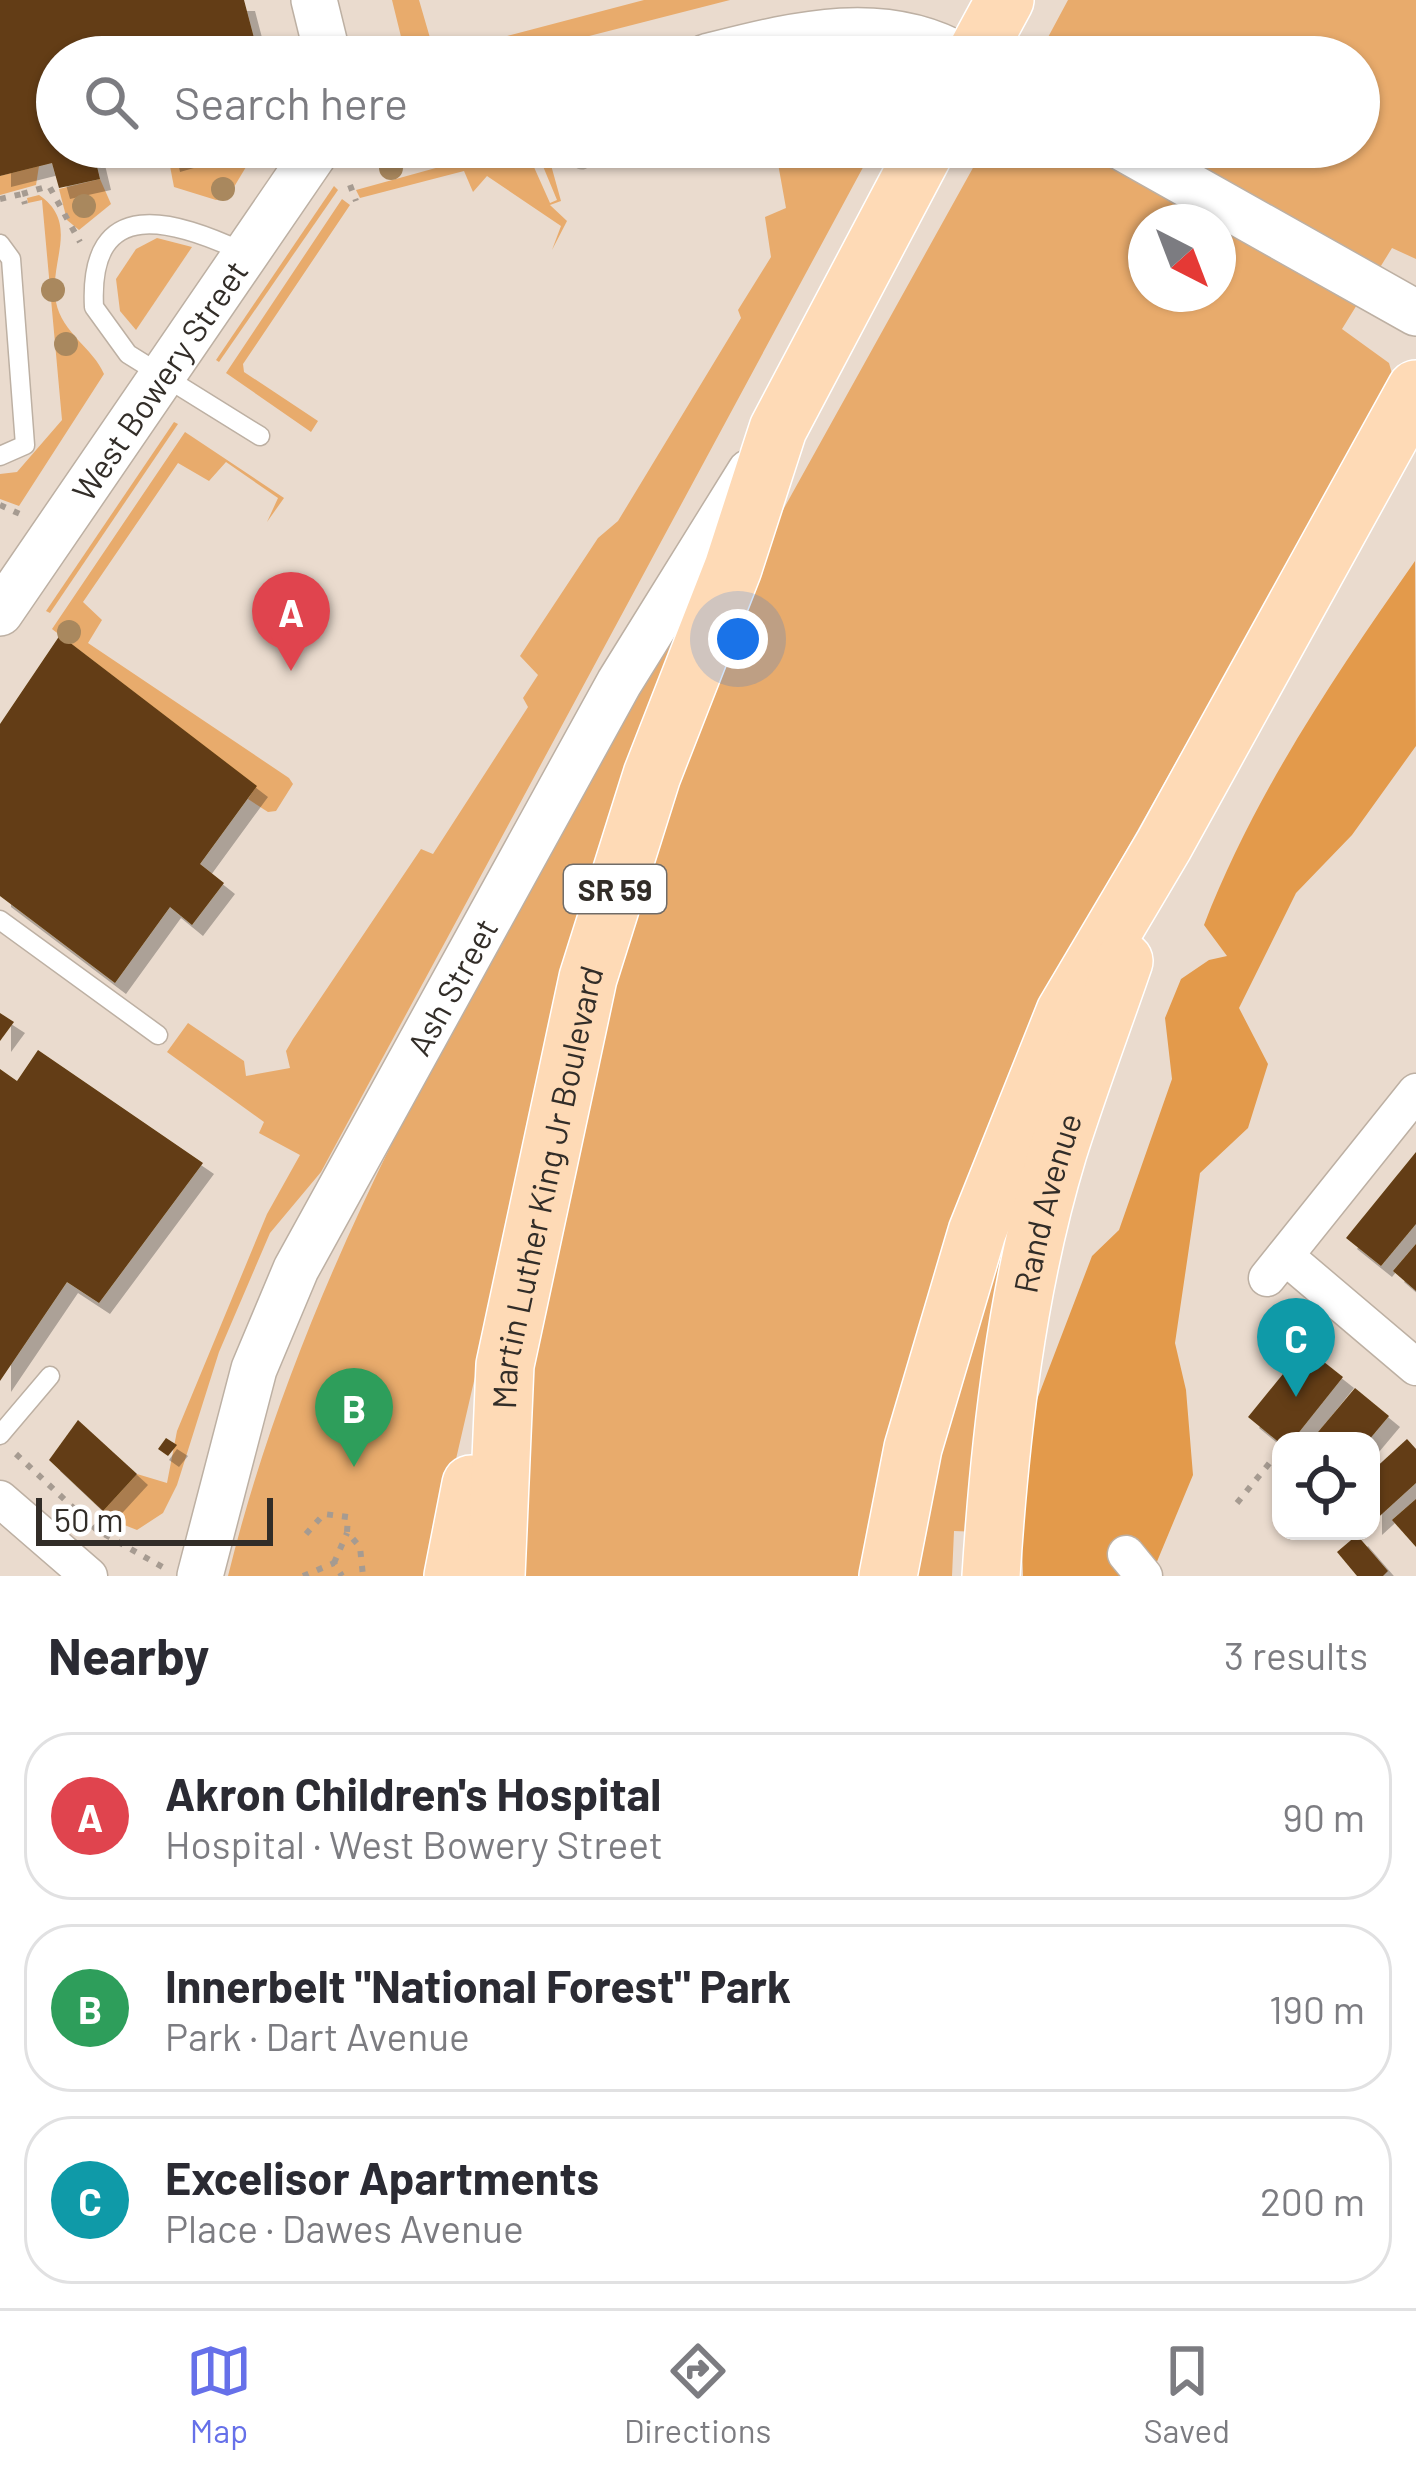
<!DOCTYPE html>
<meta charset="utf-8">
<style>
body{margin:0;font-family:Barlow,sans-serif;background:#f2f2f3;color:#2b2b33}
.controls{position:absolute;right:36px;bottom:36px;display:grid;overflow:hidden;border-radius:24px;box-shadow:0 3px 9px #0004}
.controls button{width:108px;height:108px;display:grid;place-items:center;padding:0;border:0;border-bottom:3px solid #e1e1e2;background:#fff;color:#2b2b33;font:60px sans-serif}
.compass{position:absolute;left:1128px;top:204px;width:108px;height:108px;border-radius:50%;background:#fff;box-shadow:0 3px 9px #0004;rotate:138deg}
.scale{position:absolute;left:36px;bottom:30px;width:237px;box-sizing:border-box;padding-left:12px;border:6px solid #322d28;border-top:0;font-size:33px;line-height:42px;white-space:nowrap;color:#322d28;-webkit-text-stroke:9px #fff;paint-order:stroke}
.you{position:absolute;left:738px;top:639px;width:42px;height:42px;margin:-30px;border:9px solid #fff;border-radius:50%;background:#1a73e8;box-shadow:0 0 0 18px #1a73e833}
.badge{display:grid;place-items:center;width:78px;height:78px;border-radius:50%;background:#6670e9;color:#fff;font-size:39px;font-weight:700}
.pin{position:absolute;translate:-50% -99px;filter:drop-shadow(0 3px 6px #0008)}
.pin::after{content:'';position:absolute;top:63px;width:42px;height:36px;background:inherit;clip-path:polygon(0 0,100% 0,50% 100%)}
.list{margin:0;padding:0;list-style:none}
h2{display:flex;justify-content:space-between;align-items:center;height:156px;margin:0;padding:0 48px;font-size:51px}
h2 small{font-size:39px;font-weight:400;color:#7c7c81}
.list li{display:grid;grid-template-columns:78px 1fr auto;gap:36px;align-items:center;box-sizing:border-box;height:168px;margin:0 24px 24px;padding:0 24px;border:3px solid #e1e1e2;border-radius:48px}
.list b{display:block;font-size:45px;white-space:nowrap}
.list p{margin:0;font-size:39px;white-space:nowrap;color:#7c7c81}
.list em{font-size:39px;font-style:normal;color:#7c7c81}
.icon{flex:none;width:66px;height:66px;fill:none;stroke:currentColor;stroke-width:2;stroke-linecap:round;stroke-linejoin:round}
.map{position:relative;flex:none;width:1416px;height:1576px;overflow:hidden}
.search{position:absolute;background:#fff;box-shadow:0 3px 9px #0004;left:36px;right:36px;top:36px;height:132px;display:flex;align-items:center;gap:30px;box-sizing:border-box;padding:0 42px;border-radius:66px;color:#7c7c81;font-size:45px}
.sheet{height:732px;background:#fff}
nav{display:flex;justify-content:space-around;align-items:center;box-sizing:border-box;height:168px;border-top:3px solid #e1e1e2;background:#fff;font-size:33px;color:#7c7c81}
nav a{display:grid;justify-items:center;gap:6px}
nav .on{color:#6670e9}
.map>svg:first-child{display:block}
.green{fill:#e8ab6c;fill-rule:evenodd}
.forest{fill:#e39a4b}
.building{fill:#633e12;filter:url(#shadow)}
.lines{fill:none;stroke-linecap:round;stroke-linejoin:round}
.service-casing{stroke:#bdb0a3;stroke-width:21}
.minor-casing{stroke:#bdb0a3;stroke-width:39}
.tertiary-casing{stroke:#bdb0a3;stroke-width:48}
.primary-casing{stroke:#fff;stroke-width:60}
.path{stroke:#a69b91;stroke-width:6;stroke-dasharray:6 9;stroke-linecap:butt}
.service{stroke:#fff;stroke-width:18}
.minor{stroke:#fff;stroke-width:36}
.tertiary{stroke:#fff;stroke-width:45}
.primary{stroke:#fedab6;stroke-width:57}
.tree{fill:#a9885e}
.labels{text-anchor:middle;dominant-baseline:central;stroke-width:12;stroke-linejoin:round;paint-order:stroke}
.shield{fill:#fff;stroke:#706c68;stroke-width:3}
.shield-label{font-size:30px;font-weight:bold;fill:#322d28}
.street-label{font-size:33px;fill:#322d28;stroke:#fff}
</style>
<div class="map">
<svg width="1416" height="1576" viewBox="0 0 1416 1576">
<defs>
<filter id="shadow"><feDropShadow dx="11" dy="11" stdDeviation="0" flood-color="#0004"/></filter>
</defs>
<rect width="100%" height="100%" fill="#eadbce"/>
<!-- green -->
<g class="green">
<polygon points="392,0 419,0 435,55 644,0 730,0 507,57 406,57"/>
<path d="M1068,0h348v259l-24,-11 -50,81 47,34 4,14 -279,495 -72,140 -176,564h-353l31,-305 89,-380 145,-372 201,-362 9,-10h30l33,20 11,-20h297v-90h-302l-11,-16zM1146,222h72v72h-72z"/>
<polygon points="208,147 258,147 228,197 216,200 174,187 169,161"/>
<polygon points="512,147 525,147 550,203 557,200 535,147 546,147 561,201 550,205 567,221 552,250 561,226 487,176 473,192 464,171 360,198 356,190"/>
<polygon points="775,147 874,147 321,1172 270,1233 219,1352 177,1485 163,1513 137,1530 99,1515 137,1474 167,1483 177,1431 267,1214 300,1155 259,1133 264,1122 167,1052 188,1023 244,1061 246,1076 290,1068 286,1051 293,1039 421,849 433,854 528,707 523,698 538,675 520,656 598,538 618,521 741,318 738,310 771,257 765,217 786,208"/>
<polygon points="39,166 36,185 0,195 0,176"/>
<polygon points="100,179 111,204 79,230 67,220 59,189"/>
<polygon points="334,186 338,190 219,362 216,360"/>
<path d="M39,195c42,29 9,67 17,107 6,31 37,46 48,72l-85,132 -19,-7v-25l17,-2 45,-52 -20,-220 -14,3 -1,-5z"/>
<polygon points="342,199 350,205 243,364 244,372 318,421 311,432 226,373"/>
<polygon points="157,238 192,247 136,330 120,311 116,279 136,249"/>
<polygon points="174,422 178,424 50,613 46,611"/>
<polygon points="185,432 284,498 267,522 278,498 226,462 209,481 178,463 83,602 102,620 88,643 289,778 293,784 276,811 268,812 248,799 256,786 52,629"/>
<path d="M679,616l12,5 -171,561 -91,394h-201c85,-345 283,-651 451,-960z"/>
<polygon points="1018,1172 980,1532 954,1531 952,1576 907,1576"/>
</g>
<!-- forest -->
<path class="forest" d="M1415,561l1,185 -64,89 -56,58 -57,115 29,56 -20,64 -48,45 -25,170 11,47 7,85 -42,101h-128l-2,-60 9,-98 62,-162 27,-26 53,-151 -7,-61 16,-39 28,-19 18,-4 -23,-31c50,-130 131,-250 211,-364z"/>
<!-- building -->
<g class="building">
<polygon points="0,0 244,0 259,57 57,57 57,147 115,149 94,154 100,179 59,188 52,163 0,176"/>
<polygon points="166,147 213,147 214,148 169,161"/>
<polygon points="60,635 257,786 200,864 224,883 192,925 170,907 115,983 0,896 0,724"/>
<polygon points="0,1013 14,1022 0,1041"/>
<polygon points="38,1050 203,1163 99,1303 67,1282 0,1381 0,1069 17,1081"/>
<polygon points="1416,1152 1416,1224 1381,1266 1346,1238"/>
<polygon points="1416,1244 1416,1291 1393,1271"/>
<polygon points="1305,1347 1343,1377 1292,1441 1281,1444 1248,1417"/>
<polygon points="1355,1388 1389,1416 1368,1441 1316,1441 1313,1438"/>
<polygon points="78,1420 137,1474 103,1511 49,1460"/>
<polygon points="166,1438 177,1445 168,1456 158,1449"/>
<polygon points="1407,1439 1416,1449 1416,1483 1371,1524 1371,1472"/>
<polygon points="1416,1499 1416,1547 1392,1520"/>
<polygon points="1357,1535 1388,1571 1383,1576 1357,1576 1337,1552"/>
</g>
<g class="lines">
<!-- service casing -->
<g class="service-casing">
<g id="service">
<polyline points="578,147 582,159"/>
<polyline points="0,244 11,259 25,445 0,456"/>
<path d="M243,252c-67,-31 -155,-60 -149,55l34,47 132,82"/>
<polyline points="0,920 158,1035"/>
<polyline points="0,1435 50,1376"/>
</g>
</g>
<!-- minor casing -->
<g class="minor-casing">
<g id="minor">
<polyline points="1285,1256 1416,1367"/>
<polyline points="1267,1278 1416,1092"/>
<polyline points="0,1499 89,1576"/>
<polyline points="1126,1554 1144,1576"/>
</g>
</g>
<!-- tertiary casing -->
<g class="tertiary-casing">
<g id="tertiary">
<polyline points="314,0 328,57"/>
<path d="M706,57c84,-21 176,-47 256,0"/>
<polyline points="1121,147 1416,313"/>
<path id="s1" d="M0,613l319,-466"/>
<path id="s2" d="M200,1576l54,-207 42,-100 323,-586 131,-211"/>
</g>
</g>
<!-- primary casing -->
<g class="primary-casing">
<g id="primary">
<polyline points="974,57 1005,0"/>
<polyline points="453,1576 471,1484"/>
<path id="s3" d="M496,1576l9,-211 83,-387 64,-203 81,-207 45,-139 149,-282"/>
<polyline points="888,1576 913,1448 977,1232 1065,1012 1164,845 1416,389"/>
<path id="s4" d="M991,1576c9,-141 26,-289 67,-424 20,-64 44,-127 66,-191"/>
</g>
</g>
<!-- path -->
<g class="path">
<polyline points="350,185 356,201"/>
<polyline points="22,194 49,186 80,242"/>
<polyline points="0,199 22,194 25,204"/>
<polyline points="0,505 20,514"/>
<polyline points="16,1454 97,1530 166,1569"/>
<polyline points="1237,1503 1281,1449"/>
<polyline points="306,1534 324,1514 348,1517 347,1532 360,1547 363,1576"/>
<polyline points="334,1563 347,1533"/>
<polyline points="303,1576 334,1563 342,1576"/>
</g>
<!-- service -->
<use href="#service" class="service"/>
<!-- minor -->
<use href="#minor" class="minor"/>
<!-- tertiary -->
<use href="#tertiary" class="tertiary"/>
<!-- primary -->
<use href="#primary" class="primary"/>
</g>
<!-- trees -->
<g class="tree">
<circle cx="391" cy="168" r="12"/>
<circle cx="223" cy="189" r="12"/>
<circle cx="84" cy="206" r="12"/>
<circle cx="53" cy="290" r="12"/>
<circle cx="66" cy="344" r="12"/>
<circle cx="69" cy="632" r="12"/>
</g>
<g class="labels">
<!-- shield labels -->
<rect class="shield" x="564" y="865" width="102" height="48" rx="9"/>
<g class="shield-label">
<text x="615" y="889">SR 59</text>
</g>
<!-- street labels -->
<g class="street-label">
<text stroke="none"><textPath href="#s1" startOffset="282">West Bowery Street</textPath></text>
<text stroke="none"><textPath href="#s2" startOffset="645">Ash Street</textPath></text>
<text stroke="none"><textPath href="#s3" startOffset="393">Martin Luther King Jr Boulevard</textPath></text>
<text stroke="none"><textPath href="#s4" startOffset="378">Rand Avenue</textPath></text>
</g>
</g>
</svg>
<div class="controls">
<button><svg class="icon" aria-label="locate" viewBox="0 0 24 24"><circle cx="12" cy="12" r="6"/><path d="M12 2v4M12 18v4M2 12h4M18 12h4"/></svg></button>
</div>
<svg class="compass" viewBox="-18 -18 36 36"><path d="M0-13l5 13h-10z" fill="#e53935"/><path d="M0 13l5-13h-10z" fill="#7c7c81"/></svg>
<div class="scale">50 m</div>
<div class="you"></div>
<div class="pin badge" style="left:291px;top:671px;background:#e0444e">A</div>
<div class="pin badge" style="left:354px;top:1467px;background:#2e9e5b">B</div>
<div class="pin badge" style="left:1296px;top:1397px;background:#0f9aa8">C</div>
<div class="search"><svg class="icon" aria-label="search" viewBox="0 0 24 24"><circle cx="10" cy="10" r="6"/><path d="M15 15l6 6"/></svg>Search here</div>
</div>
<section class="sheet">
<h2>Nearby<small>3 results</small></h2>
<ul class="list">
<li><span class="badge" style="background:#e0444e">A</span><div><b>Akron Children's Hospital</b><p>Hospital · West Bowery Street</p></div><em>90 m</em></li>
<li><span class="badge" style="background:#2e9e5b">B</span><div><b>Innerbelt &quot;National Forest&quot; Park</b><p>Park · Dart Avenue</p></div><em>190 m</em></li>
<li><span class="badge" style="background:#0f9aa8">C</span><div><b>Excelisor Apartments</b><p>Place · Dawes Avenue</p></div><em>200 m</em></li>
</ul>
</section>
<nav>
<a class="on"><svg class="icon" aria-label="map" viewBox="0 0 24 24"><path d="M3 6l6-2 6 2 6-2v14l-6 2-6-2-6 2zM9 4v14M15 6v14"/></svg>Map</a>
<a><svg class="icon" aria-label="directions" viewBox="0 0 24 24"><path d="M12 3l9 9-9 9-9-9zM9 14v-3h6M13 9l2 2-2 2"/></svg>Directions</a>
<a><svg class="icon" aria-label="saved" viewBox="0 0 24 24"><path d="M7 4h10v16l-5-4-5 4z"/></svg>Saved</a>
</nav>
